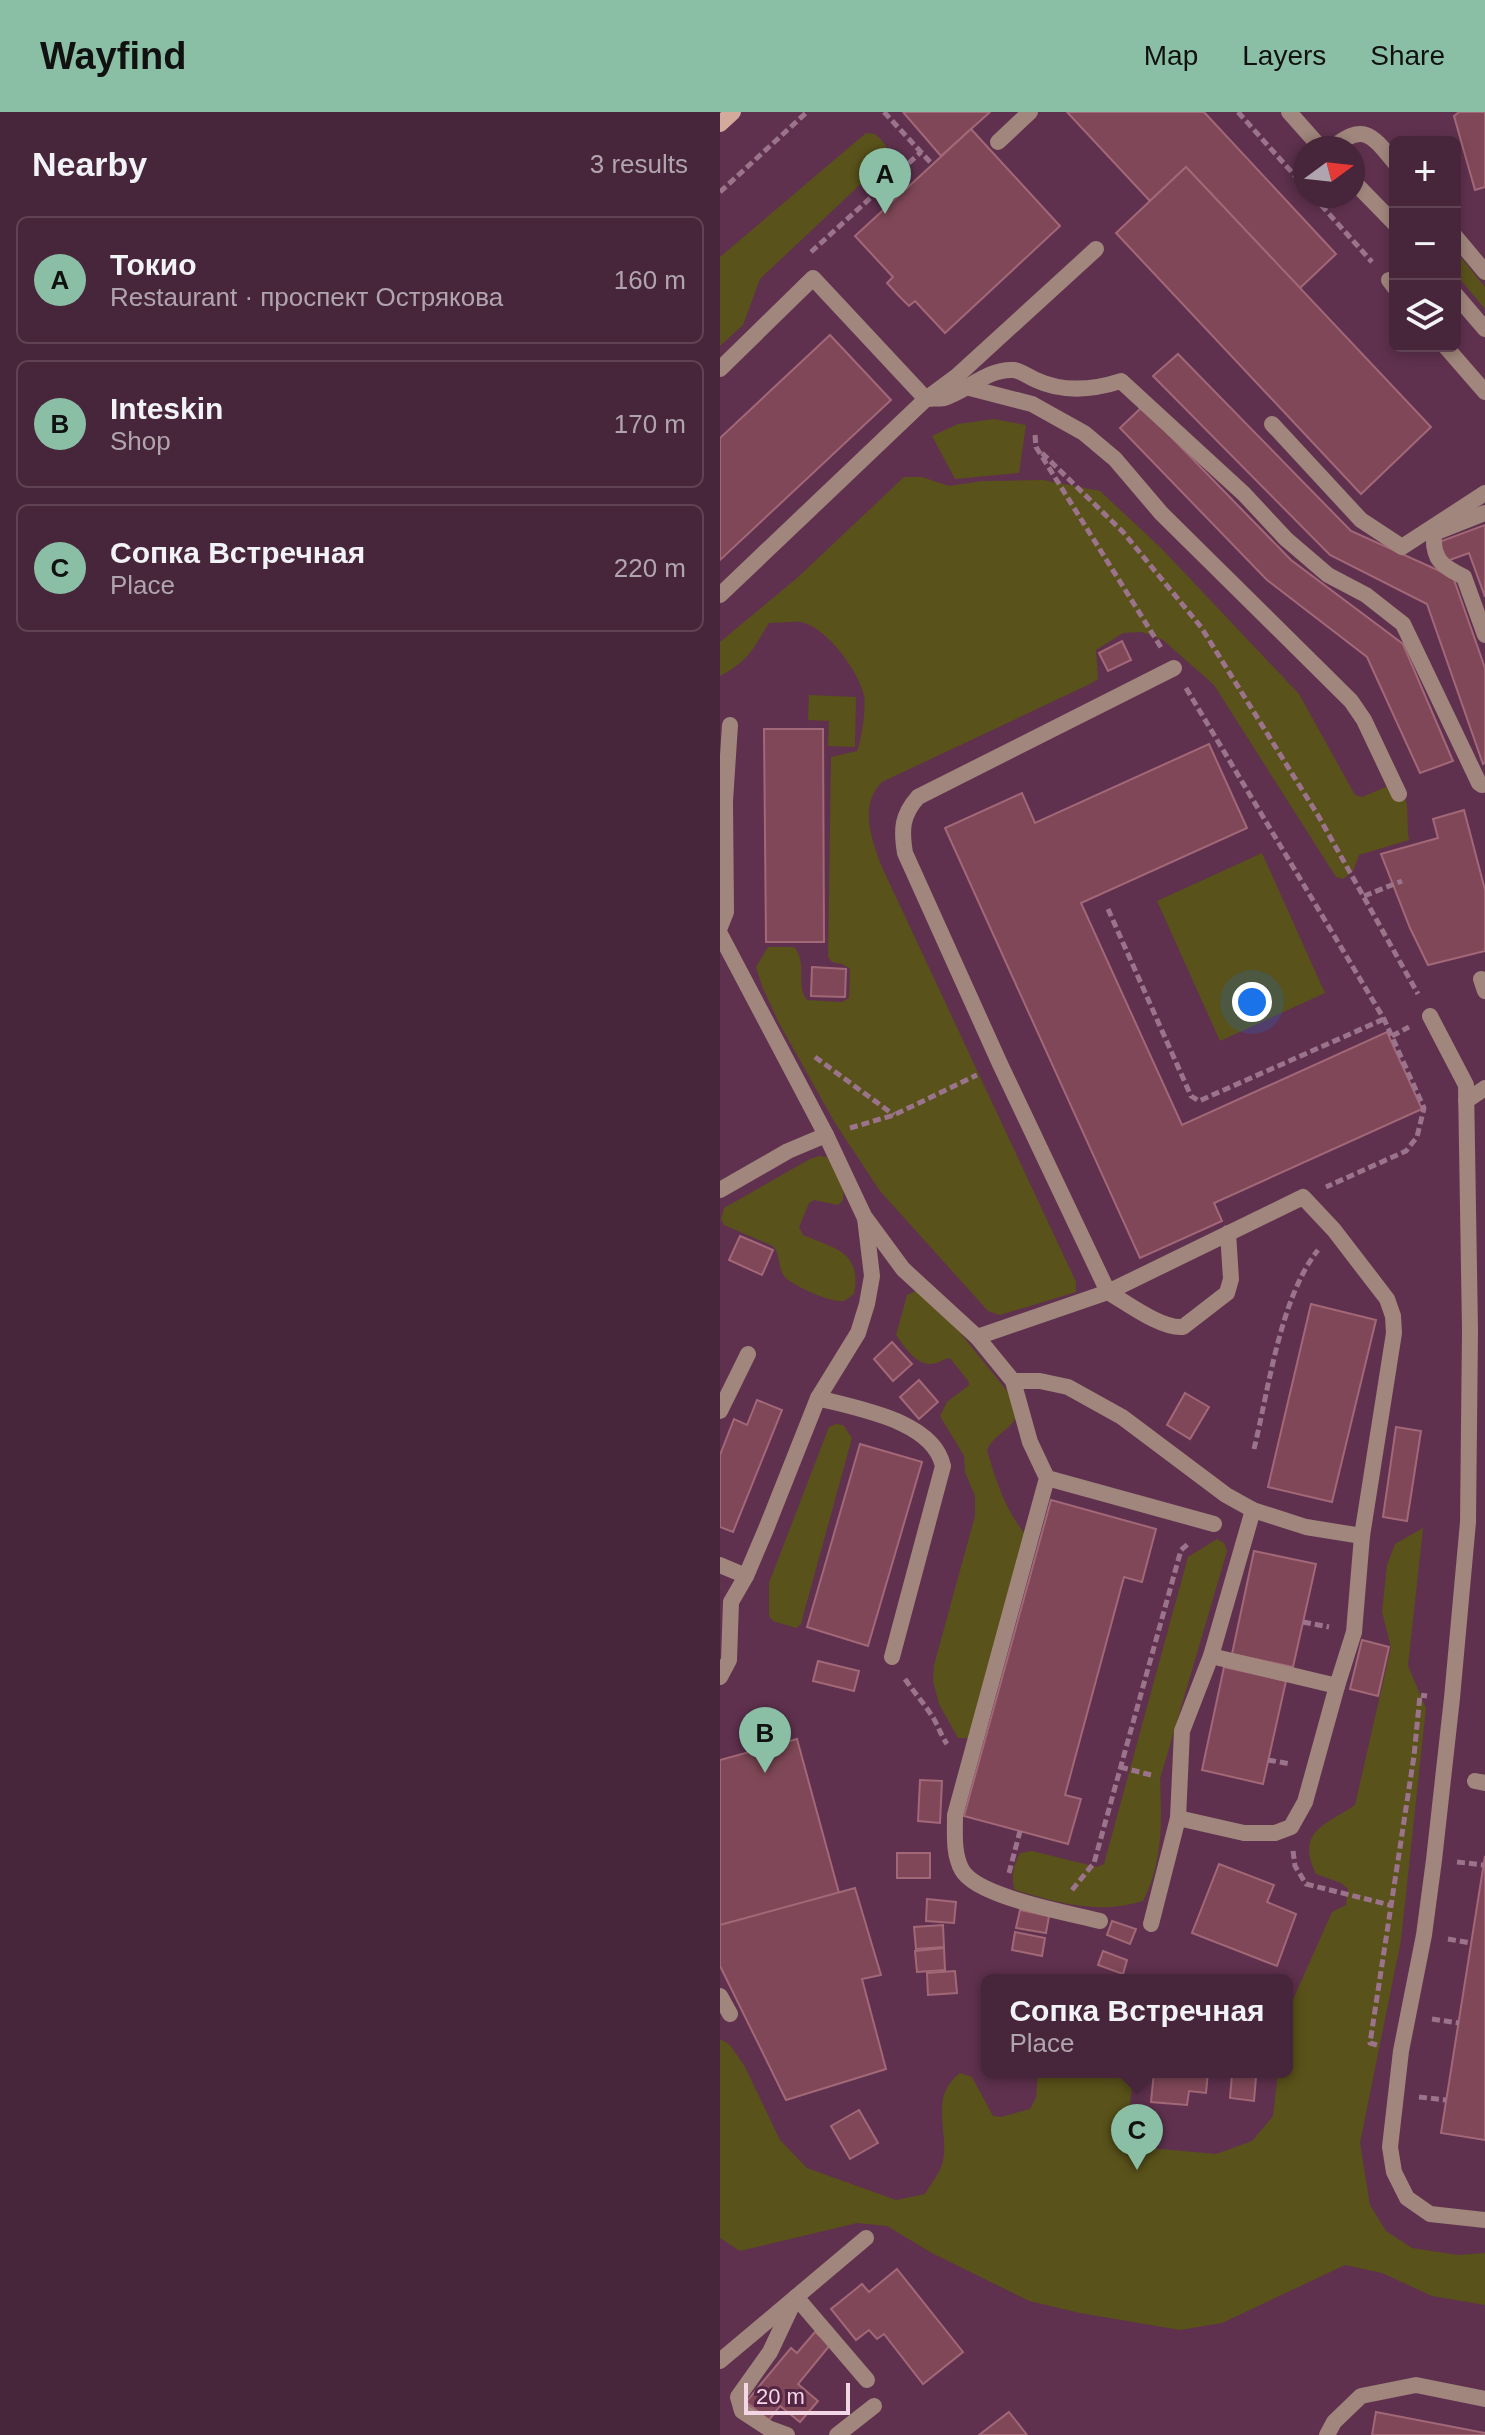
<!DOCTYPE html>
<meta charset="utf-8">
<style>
body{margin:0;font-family:Helvetica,sans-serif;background:#4e2d42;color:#f1f3f6}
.controls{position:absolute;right:24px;top:24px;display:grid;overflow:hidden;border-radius:12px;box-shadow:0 4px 12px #0003}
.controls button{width:72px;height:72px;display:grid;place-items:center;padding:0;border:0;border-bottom:2px solid #5f4254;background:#47253a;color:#f1f3f6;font:40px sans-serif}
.compass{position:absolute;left:573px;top:24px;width:72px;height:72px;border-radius:50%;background:#47253a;box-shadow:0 4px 12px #0003;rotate:75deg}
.scale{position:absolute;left:24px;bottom:20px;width:106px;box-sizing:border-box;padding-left:8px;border:4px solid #f4d7e7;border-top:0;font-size:22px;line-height:28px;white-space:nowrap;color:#f4d7e7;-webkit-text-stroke:6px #532644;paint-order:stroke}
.you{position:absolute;left:532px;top:890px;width:28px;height:28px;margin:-20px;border:6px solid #fff;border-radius:50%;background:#1a73e8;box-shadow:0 0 0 12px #1a73e833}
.badge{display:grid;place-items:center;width:52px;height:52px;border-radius:50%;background:#8abfa5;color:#111;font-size:26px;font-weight:700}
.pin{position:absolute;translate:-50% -66px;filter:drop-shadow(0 2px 4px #0008)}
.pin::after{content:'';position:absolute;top:42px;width:28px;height:24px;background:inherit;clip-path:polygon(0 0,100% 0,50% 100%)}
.popup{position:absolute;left:261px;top:1862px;width:312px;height:104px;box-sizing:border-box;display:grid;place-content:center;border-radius:12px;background:#47253a;filter:drop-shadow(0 2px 6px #0005);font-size:26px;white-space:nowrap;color:#b0a5af}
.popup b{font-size:30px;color:#f1f3f6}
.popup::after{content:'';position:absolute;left:50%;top:100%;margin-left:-16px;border:16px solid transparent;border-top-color:#47253a}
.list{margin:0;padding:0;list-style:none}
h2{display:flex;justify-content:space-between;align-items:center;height:104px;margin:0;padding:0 32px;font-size:34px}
h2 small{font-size:26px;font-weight:400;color:#b0a5af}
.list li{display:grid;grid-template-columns:52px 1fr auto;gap:24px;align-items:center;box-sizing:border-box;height:128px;margin:0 16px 16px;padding:0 16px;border:2px solid #5f4254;border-radius:12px}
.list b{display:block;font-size:30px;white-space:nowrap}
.list p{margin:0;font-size:26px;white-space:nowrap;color:#b0a5af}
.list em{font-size:26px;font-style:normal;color:#b0a5af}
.icon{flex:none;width:44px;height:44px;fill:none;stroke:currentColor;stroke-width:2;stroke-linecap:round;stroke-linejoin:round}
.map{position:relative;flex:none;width:765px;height:2323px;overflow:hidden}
header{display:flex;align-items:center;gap:48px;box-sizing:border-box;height:112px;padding:0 40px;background:#8abfa5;color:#111}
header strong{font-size:38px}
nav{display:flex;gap:44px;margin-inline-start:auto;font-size:28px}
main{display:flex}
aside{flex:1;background:#47253a}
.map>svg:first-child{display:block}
.green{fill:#59521a}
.building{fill:#7f4757;stroke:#a26877;stroke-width:2}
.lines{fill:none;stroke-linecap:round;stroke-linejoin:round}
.path{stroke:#9b748c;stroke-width:5;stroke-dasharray:8 4;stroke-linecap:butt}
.lane{stroke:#a0867c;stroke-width:16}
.street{stroke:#a0867c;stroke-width:16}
.secondary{stroke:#d3aa9b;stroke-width:16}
</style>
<header>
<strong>Wayfind</strong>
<nav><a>Map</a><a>Layers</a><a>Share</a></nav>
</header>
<main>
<aside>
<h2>Nearby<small>3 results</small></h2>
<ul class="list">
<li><span class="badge">A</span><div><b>Токио</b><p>Restaurant · проспект Острякова</p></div><em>160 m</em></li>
<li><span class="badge">B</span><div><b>Inteskin</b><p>Shop</p></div><em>170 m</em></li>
<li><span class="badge">C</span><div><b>Сопка Встречная</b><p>Place</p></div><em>220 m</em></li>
</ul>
</aside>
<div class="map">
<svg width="765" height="2323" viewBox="0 0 765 2323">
<rect width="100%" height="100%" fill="#5f314e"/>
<!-- green -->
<g class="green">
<path d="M146,21l9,1c11,10 16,15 8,29l-123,116 -17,46 -23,21v-89z"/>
<polygon points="735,138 765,175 765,197 735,161"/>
<polygon points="274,307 306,313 299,361 235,367 212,324 238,312"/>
<path d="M184,365h18l27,9 33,-5 61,-1 57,11 61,57 138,146 56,101 7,2 26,-11 16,9c6,15 2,29 5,45l-50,15 -6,16 -10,8 -7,-2 -122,-192 -51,-45 -21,-8 -19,1 -27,17 2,29 -8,5 -208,98c-23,23 -11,56 -1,83l195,417v10l-76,23 -12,-4 -108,-120 -45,-68 -56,-100 -17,-37 -6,-19 12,-20h26c14,15 1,38 13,53l35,2 7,-4 1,-29 -8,-5 -10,-2 -4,-5 3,-200 26,-6c5,-11 9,-44 7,-55 -5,-25 -38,-69 -63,-74 -10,-1 -22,1 -32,1 -17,27 -19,37 -49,53v-34l77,-64z"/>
<polygon points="89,583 136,585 135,635 108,634 109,609 88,608"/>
<polygon points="542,741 605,881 500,929 437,789"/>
<path d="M99,1044l8,1 17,26 -1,17 -5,5 -24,-5 -5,3 -10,24 4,8c32,14 59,16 51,59 -3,2 -7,6 -11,7 -12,2 -52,-16 -59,-25 -7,-10 -3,-22 -11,-30l-49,-21 -3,-6 3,-11 86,-49z"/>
<path d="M196,1179l21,13 75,93c16,30 -15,31 -25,53 9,31 18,60 39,85l-56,203h-12l-19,-34 -6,-23 1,-16 41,-149v-20l-10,-24 -1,-16 -24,-40 7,-14 22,-17v-3l-19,-24c-6,1 -13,6 -19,6 -15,1 -28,-19 -35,-29l11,-40z"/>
<polygon points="116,1312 123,1313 132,1326 83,1504 81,1512 76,1516 53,1509 49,1504 49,1471 109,1315"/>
<path d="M703,1416l-15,138 18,42 -25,232 -41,203 10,62 16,26 26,17 46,7 27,-2v52l-53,-9 -50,-23 -37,-8 -123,58 -42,7 -100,-17 -51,-12 -99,-49 -43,-26 -30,-3 -117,28 -20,-13v-199l9,5 15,21 36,75 27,28 89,32 29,-6c5,-9 14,-20 17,-29 9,-32 -15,-67 18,-92l12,4 21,39 8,1 29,-8 6,-11 2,-26h96l-7,57 12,18 77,7 36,-13 21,-25 5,-44h9v-59l45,-101 14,-7 2,-16 -7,-6 -25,-9c-21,-43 10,-49 39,-69l36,-158 -9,-35 5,-47 8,-21z"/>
<path d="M497,1427l7,4 3,8 -67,228c2,42 3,85 -17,122 -44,14 -85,2 -128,-11 -5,-12 -1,-26 5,-37l12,-2 65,16 7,-3 84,-307z"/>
</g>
<!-- building -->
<g class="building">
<polygon points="183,0 270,0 221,44"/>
<polygon points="347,0 484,0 616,142 580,176 466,55 430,89"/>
<polygon points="739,0 765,0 765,75 755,78 734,4"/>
<polygon points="251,17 340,114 225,221 195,189 189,194 179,184 167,171 173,165 135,124"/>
<polygon points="466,55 711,315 641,382 396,121"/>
<polygon points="110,223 171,288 0,448 0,326"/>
<polygon points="458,242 631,419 733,465 765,556 765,651 763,652 707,492 610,443 433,264"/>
<polygon points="422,295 571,448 683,532 733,649 700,661 647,545 547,468 400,316"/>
<polygon points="765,413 765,485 749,441 727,449 719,430"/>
<polygon points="402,529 411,548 388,559 379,541"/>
<polygon points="44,617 103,617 104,830 46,830"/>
<polygon points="489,632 527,716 361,791 462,1013 667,920 702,997 494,1091 502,1109 420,1146 225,716 302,681 315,711"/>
<polygon points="744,698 765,778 765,839 708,853 690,816 661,742 718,726 713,707"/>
<polygon points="92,855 126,857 125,885 91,884"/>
<polygon points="20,1124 53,1138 42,1163 9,1148"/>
<polygon points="591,1192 656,1208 612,1390 548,1375"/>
<polygon points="172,1230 192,1252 173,1269 154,1247"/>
<polygon points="199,1268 218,1290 199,1307 180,1285"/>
<polygon points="465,1281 489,1295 470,1327 447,1313"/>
<polygon points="37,1288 62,1298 13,1420 0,1415 0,1343 14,1307 27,1313"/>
<polygon points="676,1315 701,1319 687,1409 663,1405"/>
<polygon points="140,1332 202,1350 148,1534 87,1515"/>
<polygon points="331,1388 436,1417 422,1470 404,1465 345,1683 361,1687 348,1732 244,1704"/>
<polygon points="534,1439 596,1452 573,1555 512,1542"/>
<polygon points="642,1528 669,1535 658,1584 630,1577"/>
<polygon points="98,1549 139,1559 134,1579 93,1569"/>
<polygon points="504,1555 566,1569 543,1672 482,1658"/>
<polygon points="77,1627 119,1781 0,1813 0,1648"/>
<polygon points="200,1668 222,1669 220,1711 198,1709"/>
<rect x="177" y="1741" width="33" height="25"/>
<polygon points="765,1744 765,2028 721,2021"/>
<polygon points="499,1752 554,1773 547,1790 576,1802 557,1854 472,1821"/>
<polygon points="135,1776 161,1863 142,1867 166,1957 66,1988 0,1854 0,1813"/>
<polygon points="207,1787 236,1790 234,1811 206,1809"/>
<polygon points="300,1798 329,1804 326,1821 296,1816"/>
<polygon points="392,1809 416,1817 410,1832 387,1823"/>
<polygon points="223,1813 224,1835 196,1837 194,1815"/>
<polygon points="295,1820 325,1826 322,1844 292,1838"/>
<polygon points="224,1836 225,1858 197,1860 195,1839"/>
<polygon points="383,1839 407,1848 403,1862 378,1853"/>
<polygon points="235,1859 237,1881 208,1883 207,1861"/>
<polygon points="434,1960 488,1960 486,1981 469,1979 467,1993 431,1990"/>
<polygon points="512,1962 536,1965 534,1989 510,1986"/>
<polygon points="139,1998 158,2031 130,2047 111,2014"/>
<polygon points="177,2157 243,2240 203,2272 164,2222 157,2227 149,2218 136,2228 111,2197 142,2172 149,2180"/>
<polygon points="95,2220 110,2233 78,2272 98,2289 80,2310 60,2294 49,2308 26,2290 71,2236 77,2241"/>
<polygon points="289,2300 307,2323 259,2323"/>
<polygon points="656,2300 765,2321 765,2323 652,2323"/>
</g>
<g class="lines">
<!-- path -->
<g class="path">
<polyline points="164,0 212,52"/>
<polyline points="518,0 585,75"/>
<polyline points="0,80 87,0"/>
<polyline points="593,84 652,150"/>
<polyline points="91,140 201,40"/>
<polyline points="315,323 316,335 442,537"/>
<polyline points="322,341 403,420 481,515 599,705 698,882"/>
<polyline points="466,576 664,907 704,996 697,1025 686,1039 606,1075"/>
<polyline points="644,784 682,769"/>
<polyline points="388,797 471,984 479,989 664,907"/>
<polyline points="672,924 689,915"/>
<polyline points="95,945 174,1003"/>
<polyline points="130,1016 174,1003 257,963"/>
<path d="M534,1337c15,-61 26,-151 64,-199"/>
<polyline points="583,1510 609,1515"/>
<path d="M185,1567c8,12 17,22 25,34 7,9 10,21 17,31"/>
<polyline points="548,1648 571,1652"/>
<polyline points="400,1655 435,1664"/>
<polyline points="573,1739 575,1754 586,1772 670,1793"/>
<polyline points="737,1750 764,1753"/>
<polyline points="289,1761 300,1719"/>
<polyline points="352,1778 374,1751 461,1438 469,1431"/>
<polyline points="728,1827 751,1831"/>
<polyline points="712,1907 739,1911"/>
<polyline points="657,1933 650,1931 694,1644 700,1583 707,1584"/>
<polyline points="699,1985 726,1988"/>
</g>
<!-- lane -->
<g class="lane">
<polyline points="278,30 310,0"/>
<path d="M612,36c32,-26 40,-13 63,15"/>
<polyline points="735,124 765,160"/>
<polyline points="669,168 675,176"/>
<polyline points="725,234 765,280"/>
<path d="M0,257l93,-91 113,121c6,-1 12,0 18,-1 23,-7 44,-30 70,-28 7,1 15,7 22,10 28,13 57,10 85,1l123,113 42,45 42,36 38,20 37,29 76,159 3,2"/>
<polyline points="246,275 312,292 364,321 395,347 441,401 631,589 644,608 679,682"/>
<polyline points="552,312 641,408 682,435 765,381"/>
<path d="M765,401l-51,20c-2,27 8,33 30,44l21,58"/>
<polyline points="0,483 206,287 237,264 376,137"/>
<polyline points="0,815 6,800 5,689 10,613"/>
<path d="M0,822l106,201 38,81 39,53 74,68 131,-45 -108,-228 -95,-211c-4,-24 -3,-38 13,-56l256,-129"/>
<polyline points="761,867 765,879"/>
<polyline points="710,904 746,973 750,1218 748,1410 732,1586 714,1748 704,1823 681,1939 670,2035 674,2060 687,2086 710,2102 765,2108"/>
<polyline points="746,989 765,976"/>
<polyline points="0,1078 68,1039 106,1023"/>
<path d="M257,1225l36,44 17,61 17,36 -92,337c0,18 -2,39 7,55 15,27 107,43 138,51"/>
<polyline points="293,1269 320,1269 348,1275 402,1305 506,1383 533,1398 586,1415 642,1424"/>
<path d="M98,1286c39,11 115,22 125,68l-51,191"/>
<polyline points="0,1299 28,1242"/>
<polyline points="327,1366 494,1412"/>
<polyline points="0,1453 26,1464"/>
<polyline points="491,1544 533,1398"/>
<polyline points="0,1565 9,1548 11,1490 26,1464 46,1417 98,1286 138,1221 147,1192 152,1164 145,1106"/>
<polyline points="755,1669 765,1671"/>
<polyline points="458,1706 524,1721 555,1721 571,1715 585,1690 617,1574"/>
<path d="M431,1812l27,-106 4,-87 29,-75 126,30 17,-54 8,-96 32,-203 -1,-17 -6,-17 -53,-69 -31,-33 -195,95c19,11 53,37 75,35l44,-34 4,-14 -3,-46"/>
<polyline points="0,1884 10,1902"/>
<polyline points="0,2249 146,2126"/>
<polyline points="67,2323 48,2316 22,2299 18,2285 50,2240 76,2185 147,2268"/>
<polyline points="117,2323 154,2294"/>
</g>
<!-- street -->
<g class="street">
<polyline points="569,0 601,36"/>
<polyline points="633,69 675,112"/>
<polyline points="735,182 765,217"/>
<polyline points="607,2323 614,2310 641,2284 696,2273 765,2287"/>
</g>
<!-- secondary -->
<polyline class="secondary" points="0,12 13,0"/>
</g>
</svg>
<div class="controls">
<button>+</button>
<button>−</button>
<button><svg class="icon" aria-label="layers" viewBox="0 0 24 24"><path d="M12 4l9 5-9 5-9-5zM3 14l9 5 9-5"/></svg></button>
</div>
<svg class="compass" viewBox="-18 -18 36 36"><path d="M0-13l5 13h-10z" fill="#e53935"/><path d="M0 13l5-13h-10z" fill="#b0a5af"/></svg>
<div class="scale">20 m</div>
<div class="you"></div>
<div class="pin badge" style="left:165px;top:102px">A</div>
<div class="pin badge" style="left:45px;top:1661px">B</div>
<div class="pin badge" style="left:417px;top:2058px">C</div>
<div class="popup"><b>Сопка Встречная</b>Place</div>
</div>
</main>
